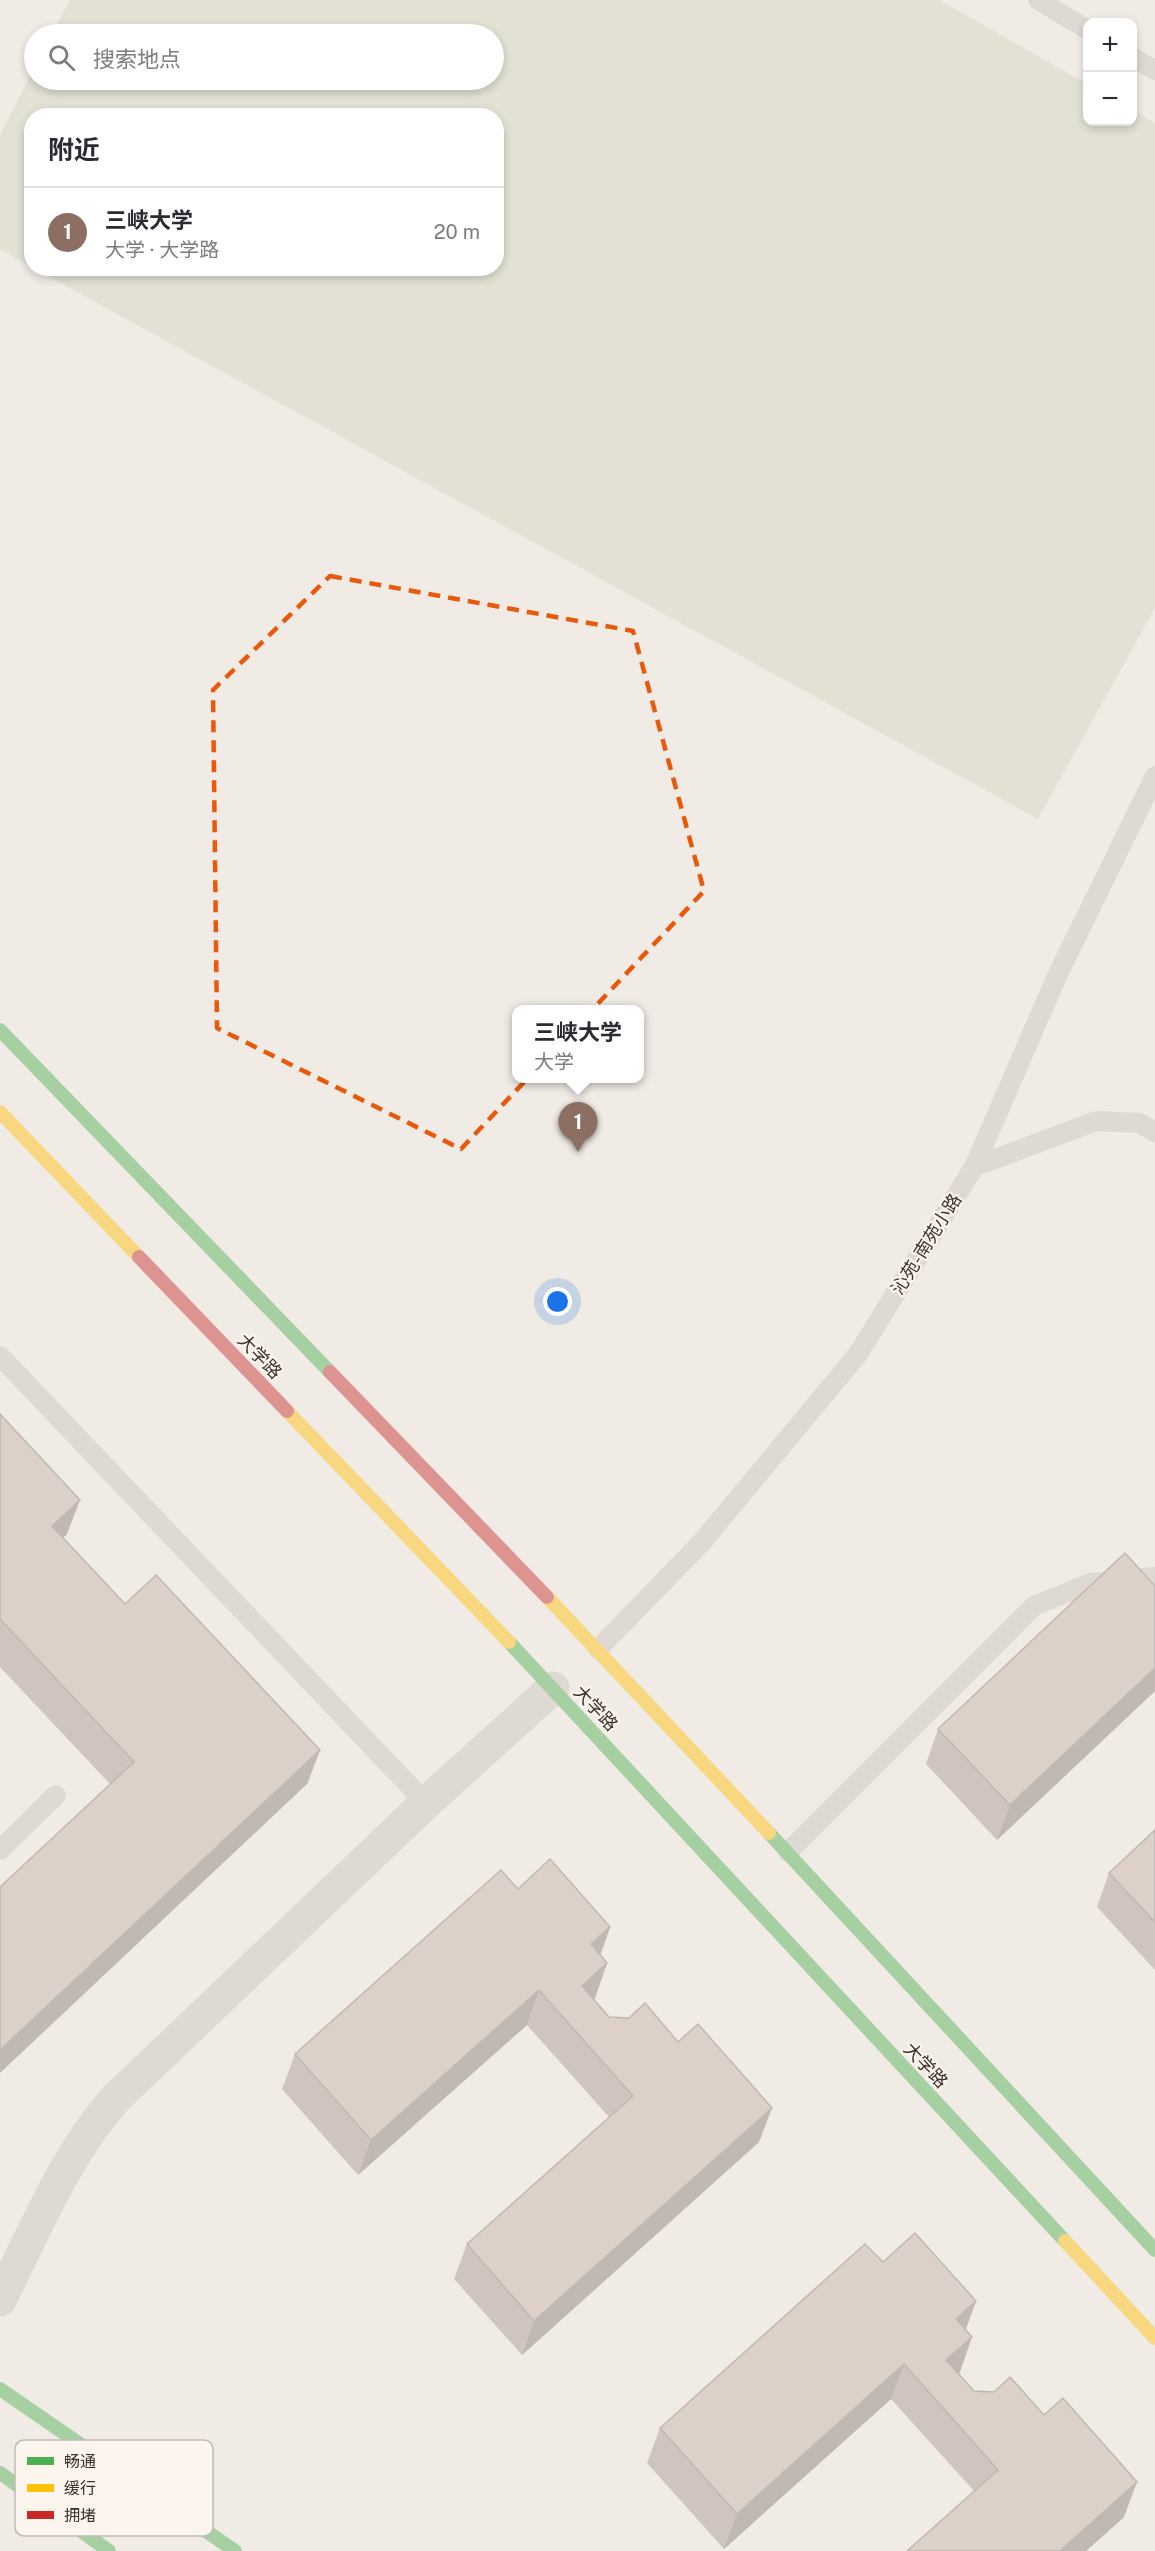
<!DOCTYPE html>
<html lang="zh">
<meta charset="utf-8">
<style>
body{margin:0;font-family:"Public Sans","Noto Sans SC",sans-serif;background:#f7f7f7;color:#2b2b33}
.controls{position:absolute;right:18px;top:18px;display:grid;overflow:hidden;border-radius:12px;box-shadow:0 3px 9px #0003}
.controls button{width:54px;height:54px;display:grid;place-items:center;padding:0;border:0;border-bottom:2px solid #e1e1e2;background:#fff;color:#2b2b33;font:30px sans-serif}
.you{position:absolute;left:558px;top:1302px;width:21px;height:21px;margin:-15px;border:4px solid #fff;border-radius:50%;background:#1a73e8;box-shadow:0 0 0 9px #1a73e833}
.badge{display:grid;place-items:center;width:39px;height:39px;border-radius:50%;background:#7a716c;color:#fff;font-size:20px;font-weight:700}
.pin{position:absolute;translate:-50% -50px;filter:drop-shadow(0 2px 3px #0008)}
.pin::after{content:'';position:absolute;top:32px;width:21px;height:18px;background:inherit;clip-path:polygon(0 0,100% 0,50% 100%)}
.popup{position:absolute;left:512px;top:1005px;width:132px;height:78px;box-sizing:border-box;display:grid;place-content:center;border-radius:12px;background:#fff;filter:drop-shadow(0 2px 4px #0005);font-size:20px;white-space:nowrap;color:#7c7c81}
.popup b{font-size:22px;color:#2b2b33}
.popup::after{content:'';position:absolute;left:50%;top:100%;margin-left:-12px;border:12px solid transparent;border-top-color:#fff}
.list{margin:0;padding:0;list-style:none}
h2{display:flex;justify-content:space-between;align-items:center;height:78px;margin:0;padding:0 24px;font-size:26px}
h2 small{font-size:20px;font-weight:400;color:#7c7c81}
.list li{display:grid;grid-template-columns:39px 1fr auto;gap:18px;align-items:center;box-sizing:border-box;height:90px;padding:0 24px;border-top:2px solid #e1e1e2}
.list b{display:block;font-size:22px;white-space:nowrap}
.list p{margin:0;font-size:20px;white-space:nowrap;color:#7c7c81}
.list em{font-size:20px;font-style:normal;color:#7c7c81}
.icon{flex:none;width:33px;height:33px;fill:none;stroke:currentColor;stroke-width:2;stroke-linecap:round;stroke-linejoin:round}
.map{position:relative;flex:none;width:1155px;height:2551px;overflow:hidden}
.search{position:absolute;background:#fff;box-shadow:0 3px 9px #0003;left:24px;top:24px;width:480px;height:66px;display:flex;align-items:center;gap:15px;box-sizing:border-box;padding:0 21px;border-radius:33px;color:#7c7c81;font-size:22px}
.panel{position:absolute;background:#fff;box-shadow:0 3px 9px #0003;left:24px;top:108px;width:480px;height:168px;border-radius:24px}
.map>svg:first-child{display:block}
.green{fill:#d1d6bf}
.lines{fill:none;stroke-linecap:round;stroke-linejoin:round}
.lane{stroke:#c9c3be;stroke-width:20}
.street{stroke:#c9c3be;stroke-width:33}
.fast{stroke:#4caf50;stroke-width:14}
.slow{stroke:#ffc107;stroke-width:14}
.jam{stroke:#c62828;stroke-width:14}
.wall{fill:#a89690}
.shaded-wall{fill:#887a75}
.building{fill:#c3afa7;stroke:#887a75;stroke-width:1.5}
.marked{fill:none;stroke:#e8590c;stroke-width:4.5;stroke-dasharray:12 8;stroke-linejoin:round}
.labels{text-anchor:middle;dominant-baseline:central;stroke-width:4.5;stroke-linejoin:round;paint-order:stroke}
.street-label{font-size:18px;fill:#3b302b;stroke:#fbf5ee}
.key{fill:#fbf5ee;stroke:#c1bab4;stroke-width:1.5}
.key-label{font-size:16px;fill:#3b302b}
</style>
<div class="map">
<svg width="1155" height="2551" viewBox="0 0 1155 2551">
<rect width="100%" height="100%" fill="#f0ebe5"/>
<!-- green -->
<polygon class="green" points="70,0 940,0 1087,84 1088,122 1132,122 1133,110 1155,123 1155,608 1038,819 35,269 496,268 496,116 32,116 31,267 0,249 0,135 34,68 34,80 494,80 494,34 52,34"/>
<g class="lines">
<!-- lane -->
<g class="lane">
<polyline points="1038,0 1088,30"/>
<polyline points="1132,57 1155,70"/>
<polyline points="974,1167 1096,1121 1139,1123 1155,1132"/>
<polyline points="0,1356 426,1803"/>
<polyline points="598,1649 702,1542 858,1354 974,1167 1058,974 1155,776"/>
<polyline points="0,1850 56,1795"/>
<polyline points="788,1852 1034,1606 1090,1583 1155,1577"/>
</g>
<!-- street -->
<path class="street" d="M0,2300c35,-69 64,-143 115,-201l311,-296 127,-115"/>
<!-- fast -->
<g class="fast">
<polyline points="0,1030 330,1372"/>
<polyline points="509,1642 1065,2241"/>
<polyline points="769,1833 1155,2250"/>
<polyline points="0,2389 235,2551"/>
<polyline points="0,2473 109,2551"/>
</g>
<!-- slow -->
<g class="slow">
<polyline points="0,1112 139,1257"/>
<polyline points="287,1411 509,1642"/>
<polyline points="547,1597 769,1833"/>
<polyline points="1065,2241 1155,2338"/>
</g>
<!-- jam -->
<g class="jam">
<polyline points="139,1257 287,1411"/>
<polyline points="330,1372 547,1597"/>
</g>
</g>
<!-- wall -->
<g class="wall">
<polygon points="0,1414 67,1534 63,1538 125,1604 320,1750 307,1784 110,1784 0,1667"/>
<polygon points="1155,1586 1155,1691 997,1840 926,1764 938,1729"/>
<polygon points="1155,1830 1155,1970 1097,1907 1109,1873"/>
<polygon points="518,1889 610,1927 600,1955 607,1963 595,1998 593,1999 609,2017 759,2142 522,2355 454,2279 467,2244 609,2117 527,2025 358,2175 282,2089 295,2054"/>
<polygon points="883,2262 976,2301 966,2329 960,2372 958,2373 974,2391 1124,2517 1086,2551 907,2551 974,2491 891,2399 724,2549 647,2463 660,2428"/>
</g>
<!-- shaded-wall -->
<g class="shaded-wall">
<polygon points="80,1500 67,1534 39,1561 52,1526"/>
<polygon points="1155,1668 1155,1691 997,1840 1010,1805"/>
<polygon points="320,1750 307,1784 0,2073 0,2050"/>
<polygon points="610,1927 598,1962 591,1944"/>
<polygon points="607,1963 595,1998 569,2021 582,1986"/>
<polygon points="539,1990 527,2025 358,2175 371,2140"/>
<polygon points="772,2108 759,2142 522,2355 534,2321"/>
<polygon points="976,2301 963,2336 956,2319"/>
<polygon points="972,2337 960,2372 934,2395 946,2360"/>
<polygon points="904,2364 891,2399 724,2549 737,2514"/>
<polygon points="1137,2482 1124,2517 1086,2551 1060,2551"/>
</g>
<!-- building -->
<g class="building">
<polygon points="0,1414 80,1500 52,1526 125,1604 156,1575 320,1750 0,2050 0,1887 134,1762 0,1619"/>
<polygon points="1125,1553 1155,1586 1155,1668 1010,1805 938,1729"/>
<polygon points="1155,1830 1155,1922 1109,1873"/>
<polygon points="550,1859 610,1927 591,1944 607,1963 582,1986 609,2017 629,2018 645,2003 678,2042 698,2024 772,2108 534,2321 467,2244 633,2096 539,1990 371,2140 295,2054 501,1870 518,1889"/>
<polygon points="915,2233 976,2301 956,2319 972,2337 946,2360 974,2391 994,2392 1010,2377 1044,2415 1063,2398 1137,2482 1060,2551 907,2551 998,2470 904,2364 737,2514 660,2428 865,2244 883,2262"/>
</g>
<!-- marked area -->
<path d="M0 0H1155V2551H0ZM330,576l303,55 71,260 -243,258 -244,-121 -4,-338z" fill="#f0ebe5" fill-opacity=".55" fill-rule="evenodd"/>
<path class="marked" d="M330,576l303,55 71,260 -243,258 -244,-121 -4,-338z"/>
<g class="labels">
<!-- street labels -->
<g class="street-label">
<text transform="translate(926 1244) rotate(-58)">沁苑-南苑小路</text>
<text transform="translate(260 1356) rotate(46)">大学路</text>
<text transform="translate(596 1708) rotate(47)">大学路</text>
<text transform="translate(926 2065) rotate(47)">大学路</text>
</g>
</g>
<!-- legend -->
<rect x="15" y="2440" width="198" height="96" rx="9" class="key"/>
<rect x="27" y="2457" width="27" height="8" fill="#4caf50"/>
<rect x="27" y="2484" width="27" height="8" fill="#ffc107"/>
<rect x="27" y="2511" width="27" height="8" fill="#c62828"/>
<g class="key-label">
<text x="64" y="2467">畅通</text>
<text x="64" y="2494">缓行</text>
<text x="64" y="2521">拥堵</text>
</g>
</svg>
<div class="controls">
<button>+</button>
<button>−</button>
</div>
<div class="you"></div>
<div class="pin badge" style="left:578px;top:1152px;background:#8d6e63">1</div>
<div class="popup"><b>三峡大学</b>大学</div>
<div class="search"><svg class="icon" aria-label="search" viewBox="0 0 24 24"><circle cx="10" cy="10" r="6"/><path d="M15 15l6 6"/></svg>搜索地点</div>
<section class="panel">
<h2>附近<small></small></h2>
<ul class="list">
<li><span class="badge" style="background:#8d6e63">1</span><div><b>三峡大学</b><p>大学 · 大学路</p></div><em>20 m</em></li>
</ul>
</section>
</div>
